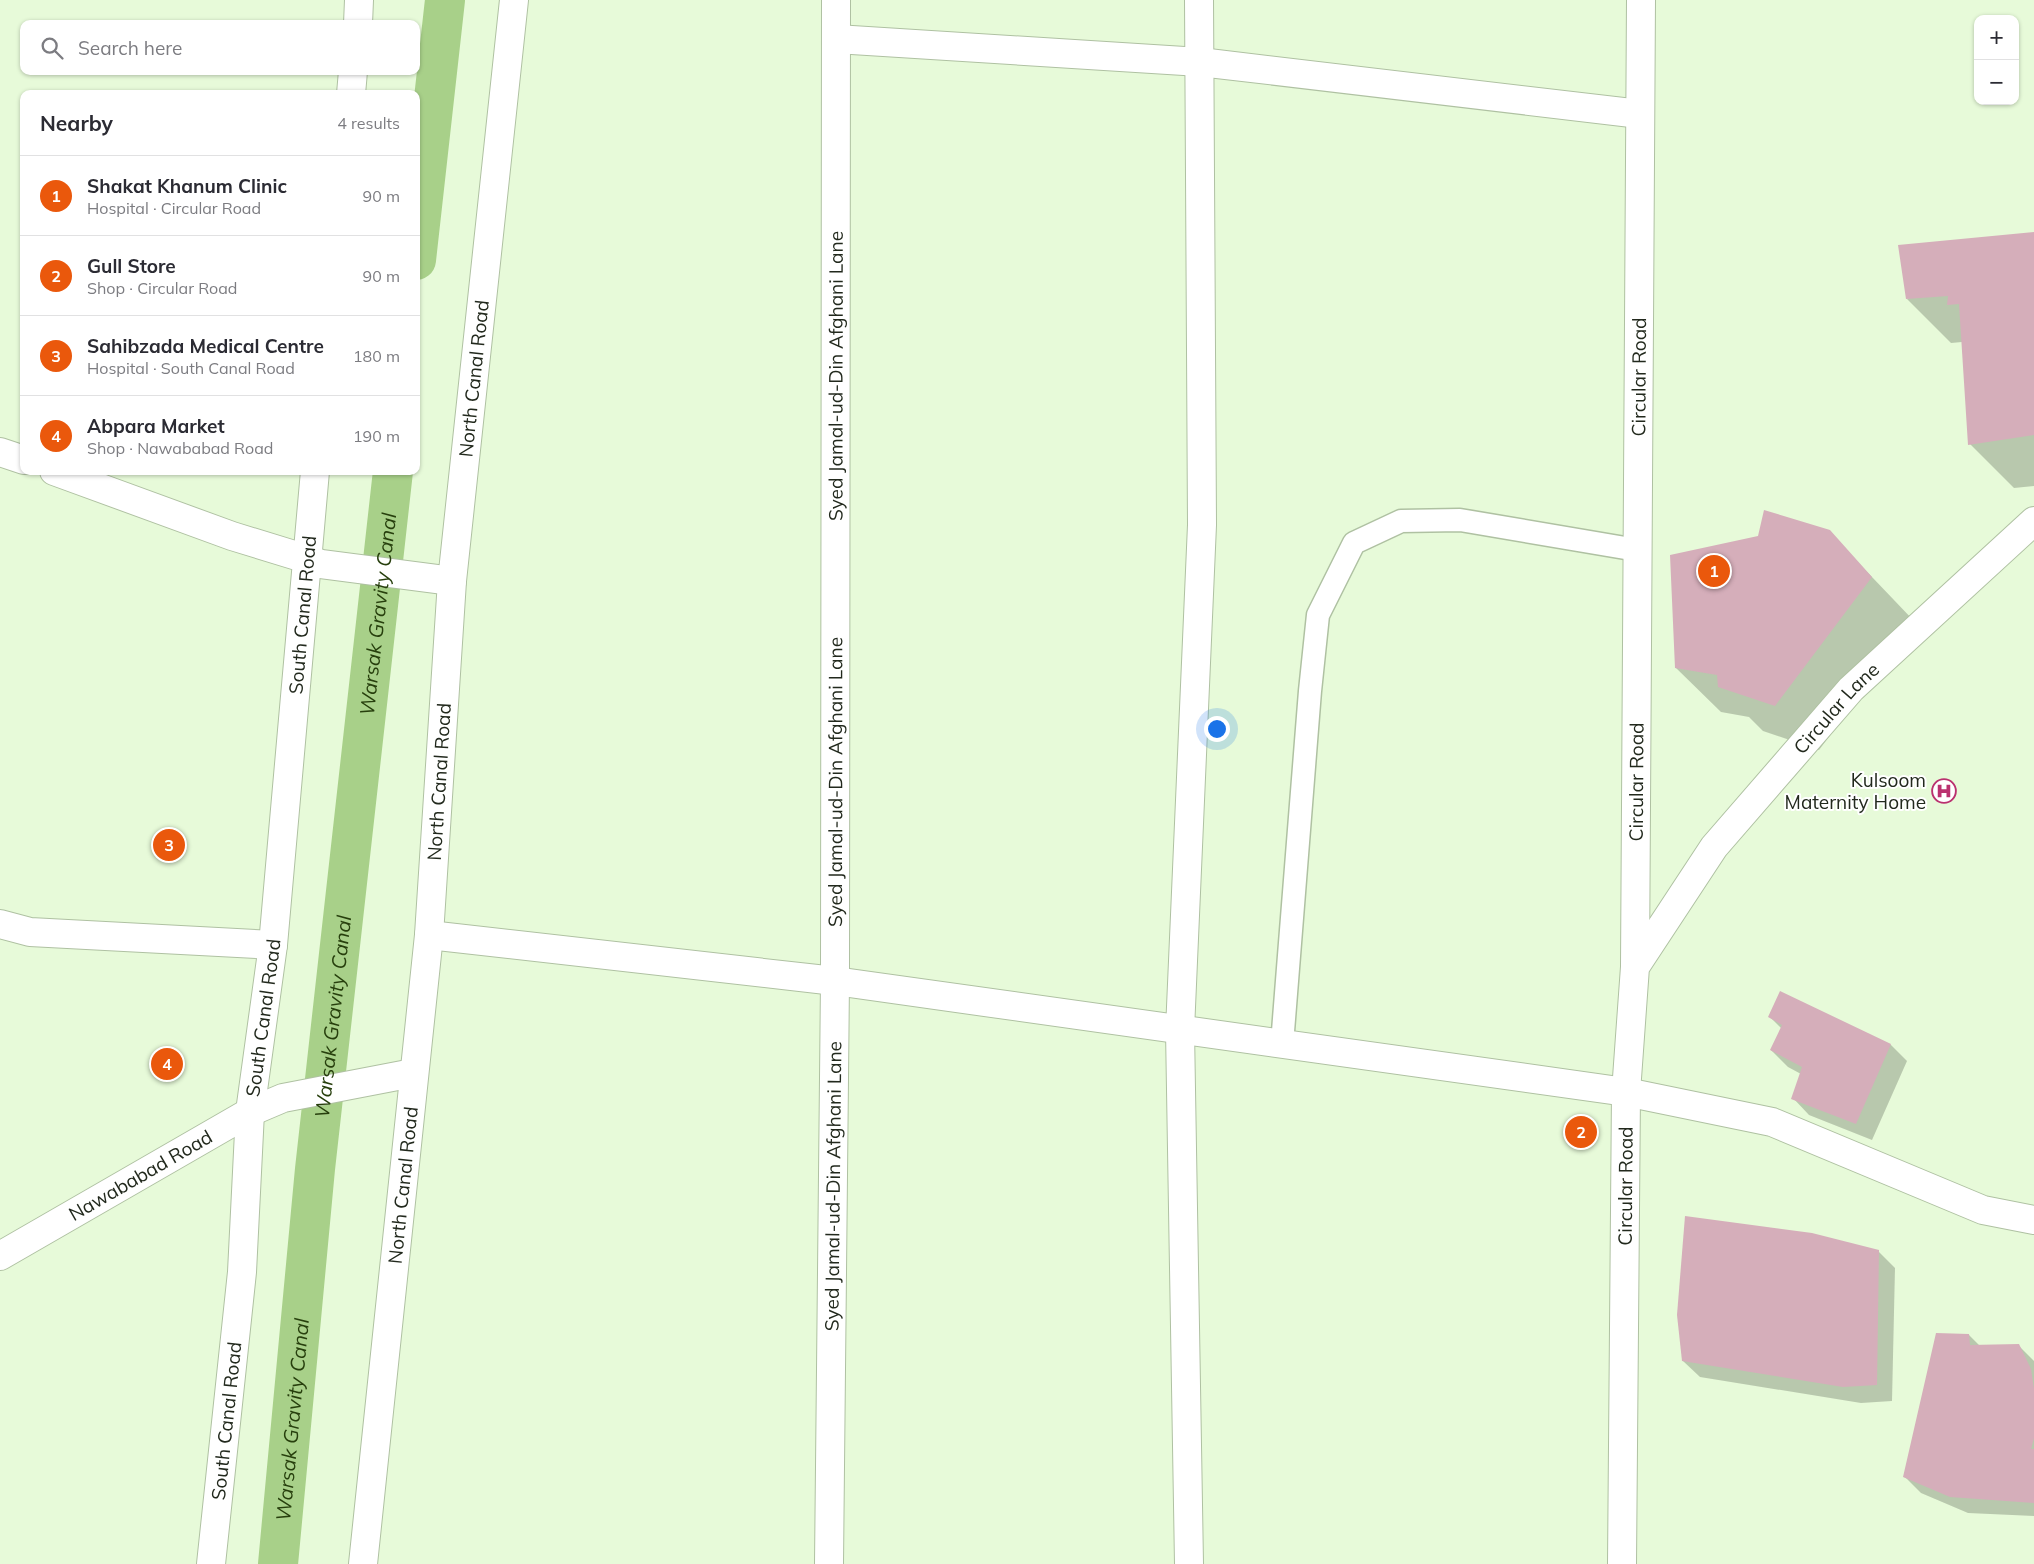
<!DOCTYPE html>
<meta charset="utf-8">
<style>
body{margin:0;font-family:Mulish,sans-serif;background:#f2f2f3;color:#2b2b33}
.controls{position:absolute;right:15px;top:15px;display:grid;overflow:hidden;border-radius:10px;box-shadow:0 1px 4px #0004}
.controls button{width:45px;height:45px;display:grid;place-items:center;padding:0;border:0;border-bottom:1px solid #e1e1e2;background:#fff;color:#2b2b33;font:25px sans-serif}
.you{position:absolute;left:1216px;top:728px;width:18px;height:18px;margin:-12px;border:4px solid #fff;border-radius:50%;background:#1a73e8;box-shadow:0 0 0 8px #1a73e833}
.badge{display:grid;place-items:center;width:32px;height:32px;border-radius:50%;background:#ea580c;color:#fff;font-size:16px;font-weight:700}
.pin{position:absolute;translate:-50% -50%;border:2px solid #fff;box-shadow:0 1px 5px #0006}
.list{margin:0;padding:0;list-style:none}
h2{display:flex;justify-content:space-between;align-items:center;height:65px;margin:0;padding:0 20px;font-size:21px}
h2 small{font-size:16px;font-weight:400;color:#7c7c81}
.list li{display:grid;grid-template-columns:32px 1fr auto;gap:15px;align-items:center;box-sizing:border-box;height:80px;padding:0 20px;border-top:1px solid #e1e1e2}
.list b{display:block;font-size:19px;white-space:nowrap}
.list p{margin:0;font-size:16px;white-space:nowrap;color:#7c7c81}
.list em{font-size:16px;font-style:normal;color:#7c7c81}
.icon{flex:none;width:28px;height:28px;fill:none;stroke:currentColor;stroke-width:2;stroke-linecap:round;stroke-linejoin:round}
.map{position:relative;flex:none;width:2034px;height:1564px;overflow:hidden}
.search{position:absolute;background:#fff;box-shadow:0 1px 4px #0004;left:20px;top:20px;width:400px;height:55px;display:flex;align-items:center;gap:12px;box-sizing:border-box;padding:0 18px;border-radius:10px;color:#7c7c81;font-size:19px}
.panel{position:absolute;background:#fff;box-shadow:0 1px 4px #0004;left:20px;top:90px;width:400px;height:385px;border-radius:10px}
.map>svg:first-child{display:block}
.shadow{fill:#0003}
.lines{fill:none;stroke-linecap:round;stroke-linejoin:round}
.canal{stroke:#a8d089;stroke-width:40}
.building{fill:#d5aeba}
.lane-casing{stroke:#afc1a2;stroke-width:25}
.street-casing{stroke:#afc1a2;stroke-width:30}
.secondary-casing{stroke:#afc1a2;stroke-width:30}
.lane{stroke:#fff;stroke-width:22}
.street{stroke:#fff;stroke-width:28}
.secondary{stroke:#fff;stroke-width:28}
.labels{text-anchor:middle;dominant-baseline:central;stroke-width:4;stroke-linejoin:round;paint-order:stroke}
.street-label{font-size:19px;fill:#22291d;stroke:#fff}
.poi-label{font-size:19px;fill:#22291d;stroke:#fff;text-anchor:end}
.water-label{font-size:20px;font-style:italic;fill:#273f0d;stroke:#fff}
</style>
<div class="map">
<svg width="2034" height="1564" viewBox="0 0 2034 1564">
<rect width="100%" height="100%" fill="#e7fad9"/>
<!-- shadow -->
<g class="shadow">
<polygon points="2034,233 2034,486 2014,488 1970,444 1962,342 1951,343 1907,299"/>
<polygon points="1829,532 1915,622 1819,750 1763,731 1749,717 1721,712 1676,668"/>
<polygon points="1781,993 1891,1045 1907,1061 1872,1140 1809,1115 1793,1098 1801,1074 1788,1067 1771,1050 1782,1029 1769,1016"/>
<polygon points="1878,1251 1895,1268 1892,1401 1861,1403 1700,1377 1683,1361"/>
<polygon points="1969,1335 1980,1346 2018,1345 2034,1361 2034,1516 1968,1513 1921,1493 1905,1477"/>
</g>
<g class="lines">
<!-- canal -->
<g class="canal">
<polyline points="416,260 445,0"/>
<path id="s1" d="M278,1564l37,-395 78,-698"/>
</g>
</g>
<!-- building -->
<g class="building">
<polygon points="2034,232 2034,435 1968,445 1959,304 1947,305 1948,296 1906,299 1898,245"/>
<polygon points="1764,510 1830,530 1872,577 1775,706 1718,687 1717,675 1675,668 1670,555 1758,536"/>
<polygon points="1780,991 1891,1044 1856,1124 1791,1099 1802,1067 1770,1050 1782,1025 1768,1017"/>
<polygon points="1685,1216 1812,1233 1879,1250 1877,1385 1843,1387 1682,1361 1677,1315"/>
<polygon points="1936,1333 1969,1334 1970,1345 2019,1344 2031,1369 2034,1389 2034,1438 2031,1449 2034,1449 2034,1503 1950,1497 1903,1477"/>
</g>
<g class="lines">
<!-- lane casing -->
<g class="lane-casing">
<polyline id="lane" points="1282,1044 1310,691 1318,615 1354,543 1401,521 1460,520 1637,550"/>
</g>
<!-- street casing -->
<g class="street-casing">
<g id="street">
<polyline points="836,39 1200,62 1640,114"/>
<polyline points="0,452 24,460"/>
<polyline points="54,471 232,536 307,559"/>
<polyline points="0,924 30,932 273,945"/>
<polyline points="429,935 835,981 1626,1092 1772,1122 1983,1210 2034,1220"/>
<path id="s2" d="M1635,967l6,-967"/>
<path id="s3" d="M0,1256l250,-144"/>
<path id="s4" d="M829,1564l6,-583 1,-981"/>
<polyline points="1189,1564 1180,1030 1202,525 1199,0"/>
</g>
</g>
<!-- secondary casing -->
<g class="secondary-casing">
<g id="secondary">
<polyline points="358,24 359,0"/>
<polyline points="351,94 353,71"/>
<polyline points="307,559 321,564 452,581"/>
<polyline points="250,1112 283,1098 413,1073"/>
<path id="s5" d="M211,1564l31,-292 8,-160 23,-167 42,-474"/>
<path id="s6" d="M363,1564l66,-629 23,-354 62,-581"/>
<path id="s7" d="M1622,1564l4,-472 9,-125 79,-120 137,-158 183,-168"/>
</g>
</g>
<!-- lane -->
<use href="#lane" class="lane"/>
<!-- street -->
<use href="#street" class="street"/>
<!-- secondary -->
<use href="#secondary" class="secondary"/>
</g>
<!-- icons -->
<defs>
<g id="hospital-ring" transform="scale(1.25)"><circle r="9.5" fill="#fff" stroke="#ba316f" stroke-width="1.5"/><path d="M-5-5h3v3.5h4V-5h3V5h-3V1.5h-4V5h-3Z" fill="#ba316f"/></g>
</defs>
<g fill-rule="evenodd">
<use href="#hospital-ring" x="1944" y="791"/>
</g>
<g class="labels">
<!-- street labels -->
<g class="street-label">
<text stroke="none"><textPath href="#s4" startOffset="1188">Syed Jamal-ud-Din Afghani Lane</textPath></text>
<text stroke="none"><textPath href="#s2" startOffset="590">Circular Road</textPath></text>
<text stroke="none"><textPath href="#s6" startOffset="1191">North Canal Road</textPath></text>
<text stroke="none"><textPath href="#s5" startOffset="954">South Canal Road</textPath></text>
<text stroke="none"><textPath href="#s7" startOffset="926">Circular Lane</textPath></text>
<text stroke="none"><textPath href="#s6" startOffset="786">North Canal Road</textPath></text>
<text stroke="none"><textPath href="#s4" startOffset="782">Syed Jamal-ud-Din Afghani Lane</textPath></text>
<text stroke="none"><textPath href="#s2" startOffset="185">Circular Road</textPath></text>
<text stroke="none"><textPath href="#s5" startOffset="549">South Canal Road</textPath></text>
<text stroke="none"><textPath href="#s3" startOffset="162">Nawababad Road</textPath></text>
<text stroke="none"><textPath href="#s6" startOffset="381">North Canal Road</textPath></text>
<text stroke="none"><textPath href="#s4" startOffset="378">Syed Jamal-ud-Din Afghani Lane</textPath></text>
<text stroke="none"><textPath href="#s7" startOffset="378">Circular Road</textPath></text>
<text stroke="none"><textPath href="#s5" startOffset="144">South Canal Road</textPath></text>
</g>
<!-- poi labels -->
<g class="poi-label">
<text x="1926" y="780">Kulsoom<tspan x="1926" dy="22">Maternity Home</tspan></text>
</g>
<!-- water labels -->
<g class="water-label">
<text stroke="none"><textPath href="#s1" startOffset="955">Warsak Gravity Canal</textPath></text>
<text stroke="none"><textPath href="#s1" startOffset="550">Warsak Gravity Canal</textPath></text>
<text stroke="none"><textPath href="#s1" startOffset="145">Warsak Gravity Canal</textPath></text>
</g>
</g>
</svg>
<div class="controls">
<button>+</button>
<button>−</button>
</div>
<div class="you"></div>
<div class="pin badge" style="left:1714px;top:571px">1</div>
<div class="pin badge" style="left:1581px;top:1132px">2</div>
<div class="pin badge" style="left:169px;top:845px">3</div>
<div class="pin badge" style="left:167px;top:1064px">4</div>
<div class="search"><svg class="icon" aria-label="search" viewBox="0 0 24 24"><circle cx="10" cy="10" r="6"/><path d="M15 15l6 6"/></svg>Search here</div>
<section class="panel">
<h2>Nearby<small>4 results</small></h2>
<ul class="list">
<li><span class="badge">1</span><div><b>Shakat Khanum Clinic</b><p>Hospital · Circular Road</p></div><em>90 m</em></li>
<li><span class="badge">2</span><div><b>Gull Store</b><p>Shop · Circular Road</p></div><em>90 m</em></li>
<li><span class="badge">3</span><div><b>Sahibzada Medical Centre</b><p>Hospital · South Canal Road</p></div><em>180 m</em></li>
<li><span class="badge">4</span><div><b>Abpara Market</b><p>Shop · Nawababad Road</p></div><em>190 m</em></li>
</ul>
</section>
</div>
